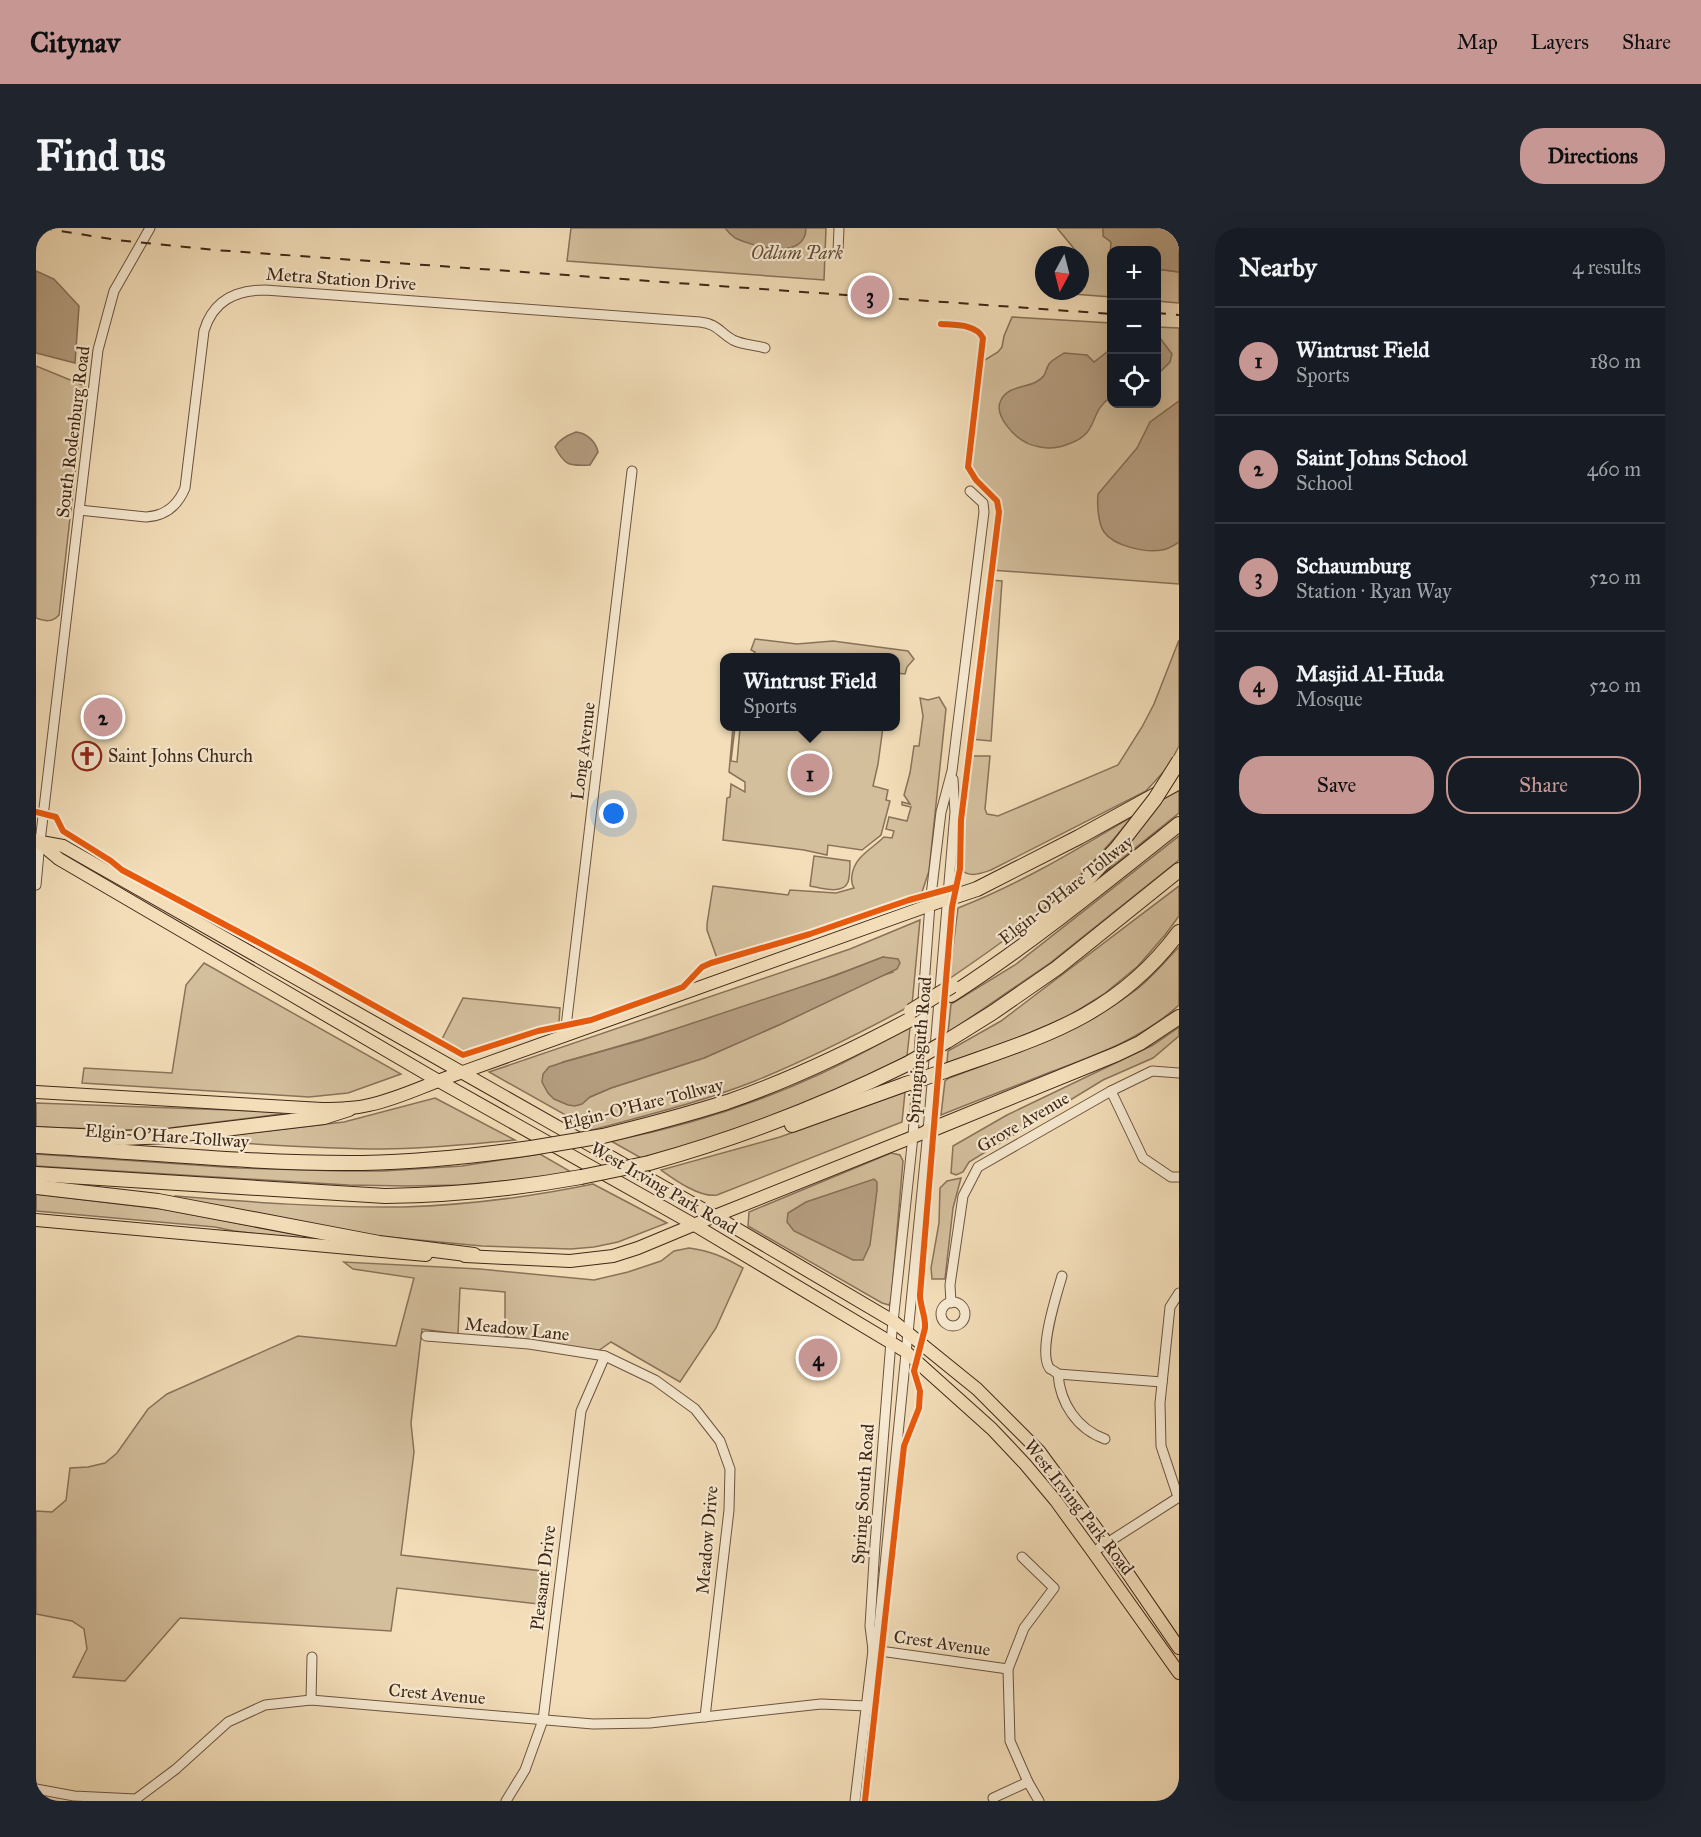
<!DOCTYPE html>
<meta charset="utf-8">
<style>
body{margin:0;font-family:"IM FELL Great Primer",serif;background:#20242c;color:#f1f3f6}
.controls{position:absolute;right:18px;top:18px;display:grid;overflow:hidden;border-radius:12px;box-shadow:0 6px 24px #0002}
.controls button{width:54px;height:54px;display:grid;place-items:center;padding:0;border:0;border-bottom:2px solid #363941;background:#171b24;color:#f1f3f6;font:30px sans-serif}
.compass{position:absolute;left:999px;top:18px;width:54px;height:54px;border-radius:50%;background:#171b24;box-shadow:0 6px 24px #0002;rotate:187deg}
.you{position:absolute;left:578px;top:586px;width:21px;height:21px;margin:-15px;border:4px solid #fff;border-radius:50%;background:#1a73e8;box-shadow:0 0 0 9px #1a73e833}
.badge{display:grid;place-items:center;width:39px;height:39px;border-radius:50%;background:#c59692;color:#111;font-size:20px;font-weight:700}
.pin{position:absolute;translate:-50% -50%;border:3px solid #fff;box-shadow:0 2px 6px #0006}
.popup{position:absolute;left:684px;top:425px;width:180px;height:78px;box-sizing:border-box;display:grid;place-content:center;border-radius:12px;background:#171b24;filter:drop-shadow(0 2px 4px #0005);font-size:20px;white-space:nowrap;color:#9ea1a6}
.popup b{font-size:22px;color:#f1f3f6}
.popup::after{content:'';position:absolute;left:50%;top:100%;margin-left:-12px;border:12px solid transparent;border-top-color:#171b24}
.list{margin:0;padding:0;list-style:none}
h2{display:flex;justify-content:space-between;align-items:center;height:78px;margin:0;padding:0 24px;font-size:26px}
h2 small{font-size:20px;font-weight:400;color:#9ea1a6}
.list li{display:grid;grid-template-columns:39px 1fr auto;gap:18px;align-items:center;box-sizing:border-box;height:108px;padding:0 24px;border-top:2px solid #363941}
.list b{display:block;font-size:22px;white-space:nowrap}
.list p{margin:0;font-size:20px;white-space:nowrap;color:#9ea1a6}
.list em{font-size:20px;font-style:normal;color:#9ea1a6}
.actions{display:flex;gap:12px;padding:18px 24px}
.actions a{flex:1;padding:14px 0;border:2px solid #c59692;border-radius:24px;text-align:center;font-size:21px;color:#c59692}
.actions .main{background:#c59692;color:#111}
.icon{flex:none;width:33px;height:33px;fill:none;stroke:currentColor;stroke-width:2;stroke-linecap:round;stroke-linejoin:round}
.map{position:relative;flex:none;width:1143px;height:1573px;overflow:hidden;border-radius:24px}
header{display:flex;align-items:center;gap:36px;box-sizing:border-box;height:84px;padding:0 30px;background:#c59692;color:#111}
header strong{font-size:28px}
nav{display:flex;gap:33px;margin-inline-start:auto;font-size:21px}
.intro{display:flex;align-items:center;justify-content:space-between;box-sizing:border-box;height:144px;padding:0 36px}
h1{margin:0;font-size:42px}
.button{padding:15px 27px;border-radius:24px;background:#c59692;color:#111;font-size:21px;font-weight:700}
main{display:flex;gap:36px;padding:0 36px}
aside{flex:1;background:#171b24;border-radius:24px;box-shadow:0 6px 24px #0002}
.map>svg:first-child{display:block}
.green{fill:#d4bf9d;stroke:#8a725a;stroke-width:1.5;fill-rule:evenodd}
.water{fill:#b69f82;stroke:#866f57;stroke-width:1.5}
.lines{fill:none;stroke-linecap:round;stroke-linejoin:round}
.minor-casing{stroke:#6c543f;stroke-width:11}
.major-casing{stroke:#3f2616;stroke-width:14}
.highway-casing{stroke:#3f2616;stroke-width:16}
.minor{stroke:#f7ead2;stroke-width:9}
.major{stroke:#f3deb9;stroke-width:12}
.highway{stroke:#f3deb9;stroke-width:14}
.rail{stroke:#3f2616;stroke-width:2;stroke-dasharray:10 10;stroke-linecap:butt}
.highway-bridge-casing{stroke:#3f2616;stroke-width:16;stroke-linecap:butt}
.highway-bridge{stroke:#f3deb9;stroke-width:14}
.cycleway-casing{stroke:#f7ead2;stroke-width:10}
.cycleway{stroke:#e8590c;stroke-width:6}
.labels{text-anchor:middle;dominant-baseline:central;stroke-width:4.5;stroke-linejoin:round;paint-order:stroke}
.park-label{font-size:18px;font-style:italic;fill:#644c38;stroke:#f7ead2}
.street-label{font-size:18px;fill:#3f2616;stroke:#f7ead2}
.poi-label{font-size:18px;fill:#3f2616;stroke:#f7ead2;text-anchor:start}
</style>
<header>
<strong>Citynav</strong>
<nav><a>Map</a><a>Layers</a><a>Share</a></nav>
</header>
<div class="intro"><h1>Find us</h1><a class="button">Directions</a></div>
<main>
<div class="map">
<svg width="1143" height="1573" viewBox="0 0 1143 1573">
<rect width="100%" height="100%" fill="#f3deb9"/>
<filter id="stains"><feTurbulence type="fractalNoise" baseFrequency=".00333" numOctaves="4"/><feColorMatrix values="0 0 0 0 .2 0 0 0 0 .09 0 0 0 0 .02 0 0 0 .5 -.17"/></filter>
<radialGradient id="worn" r=".72"><stop offset=".6" stop-color="#630" stop-opacity="0"/><stop offset="1" stop-color="#630" stop-opacity=".3"/></radialGradient>
<!-- green -->
<g class="green">
<polygon points="535,0 790,0 788,52 531,33"/>
<polygon points="1021,0 1067,0 1068,8 1075,14 1075,69 1037,66 1038,63 1044,63 1044,27 1040,27 1040,23"/>
<polygon points="1120,41 1143,44 1143,75 1121,73"/>
<path d="M976,89l99,6 1,81h44l1,-77 22,1v256l-188,-14 8,-63c-5,-19 -30,-24 -31,-45l13,-103 4,1 13,-8 4,-5 2,-11z"/>
<path d="M0,138l49,20 -26,229c-7,8 -14,6 -23,3z"/>
<polygon points="954,352 966,353 955,513 935,511"/>
<polygon points="719,411 761,416 797,413 872,423 878,431 871,439 869,446 860,445 860,430 715,429 719,424 715,422"/>
<path d="M1143,412v106l-11,21 -22,24 -155,79c-12,4 -21,8 -31,-1l1,-49 8,-64h21l-5,53 2,5 11,2 120,-51 24,-38 12,-23z"/>
<path d="M903,469l7,12 -17,162 -9,27 -11,2 -99,34 -92,27 -11,-31v-6l6,-38 75,9 2,-5 46,3 18,-5c-2,-3 -3,-7 -2,-13 3,-19 20,-26 32,-38l8,1 2,-7 -8,-2 3,-12 18,4 4,-14 -9,-2v-3l8,2 -6,-9 6,-22 4,-27h5l4,-30 -3,-18 8,2z"/>
<polygon points="697,499 699,499 695,533 701,534 704,500 706,499 847,499 842,536 837,558 852,562 850,572 854,573 845,607 826,622 792,617 791,627 768,622 687,612 691,570 694,569 695,556 709,564 709,554 693,544"/>
<polygon points="1143,560 1143,585 1069,644 1129,569"/>
<path d="M1097,588c-25,31 -53,61 -83,87 -31,28 -66,52 -101,76l9,-71c62,-24 118,-58 175,-92z"/>
<polygon points="1143,608 1143,632 1014,735 912,805 915,776 979,737"/>
<path d="M778,628l36,5c0,7 0,15 -2,21 -5,13 -27,6 -38,4z"/>
<polygon points="1143,658 1143,688 1129,707 1102,738 1068,766 1033,788 989,807 911,835 912,823 965,793"/>
<path d="M884,692l-8,85c-52,28 -103,54 -157,76 -53,21 -108,34 -163,49l-103,-58 361,-123zM847,729l10,15 -15,5 -97,47 -77,34 -93,30 -21,9 -27,-35c108,-30 216,-64 320,-105z"/>
<path d="M1143,719v58c-36,33 -81,49 -126,66 -37,15 -75,29 -112,44l4,-34 4,-3c64,-24 129,-44 184,-86 17,-12 31,-30 46,-45z"/>
<polygon points="168,735 365,846 312,865 273,869 46,855 48,840 136,845 150,757"/>
<polygon points="427,770 524,780 523,795 500,801 448,819 427,822 405,813"/>
<polygon points="1143,799 1143,808 1117,830 1067,852 933,934 927,944 920,947 915,945 917,918 971,887 1117,817"/>
<path d="M874,800l-3,28c-38,19 -77,38 -117,54 -48,20 -99,34 -149,48l-30,-17c72,-14 142,-36 209,-67 31,-14 60,-31 90,-46z"/>
<path d="M869,864l-3,30 -185,73c-17,3 -42,-15 -56,-25l119,-33z"/>
<path d="M399,870l80,42c-44,4 -88,9 -132,9 -64,0 -128,-5 -192,-9l153,-18z"/>
<polygon points="0,875 245,884 245,886 134,900 94,902 0,899"/>
<polygon points="855,925 864,927 867,933 855,1073 853,1077 846,1075 712,998 713,984"/>
<polygon points="0,926 202,940 306,943 347,943 426,938 504,926 537,945 502,950 424,957 372,958 312,957 0,938"/>
<polygon points="925,950 917,980 909,1051 896,1051 895,1040 903,995 904,960 911,953"/>
<path d="M557,956l74,39 -49,19 -24,5 -23,2 -89,-3 -106,-10 -201,-38v-2c75,6 152,12 228,11 64,-2 127,-10 190,-23z"/>
<polygon points="0,966 125,981 307,1015 308,1017 198,1003 179,999 0,983"/>
<path d="M653,1020c22,3 35,9 54,20l-27,60 -36,54 -69,-40 -13,9 -93,-15v-44l-45,-4 -2,46 -36,-5 -11,94 3,29 -13,103 150,17 -4,33 -150,-17 -6,43 -211,-13 -55,63 -52,-4 14,-28 -3,-20 -12,-8 -36,-7v-103l16,1 14,-12 4,-32 18,-1 17,-4 12,-10 31,-44 19,-15 131,-58 98,10 18,-68 -61,-9 -9,-7 136,7 114,11 34,-8 33,-11 13,-10z"/>
</g>
<!-- water -->
<g class="water">
<path d="M689,0h81c0,33 -52,19 -71,10 -4,-3 -7,-6 -10,-10z"/>
<polygon points="1067,0 1143,0 1143,44 1121,41 1120,22 1076,22 1075,28 1074,26 1075,14 1067,8"/>
<polygon points="0,43 18,51 43,78 39,135 0,125"/>
<polygon points="1121,106 1136,126 1134,134 1121,147"/>
<path d="M1075,121v48c-23,15 -11,35 -40,46 -9,4 -21,6 -31,4 -4,-1 -10,-2 -13,-4 -13,-6 -34,-28 -26,-43 7,-14 24,-12 35,-18 12,-7 8,-10 13,-18 3,-4 11,-8 15,-11l23,2 7,7z"/>
<path d="M1143,173v141c-6,4 -11,7 -17,8 -17,3 -48,-4 -58,-18 -6,-9 -7,-28 -6,-38l39,-46 13,-26z"/>
<path d="M540,204c11,1 20,10 22,20l-8,13c-21,1 -25,1 -35,-18 4,-8 13,-12 21,-15z"/>
<polygon points="847,729 862,731 864,735 861,741 745,796 668,830 575,860 554,869 546,876 539,878 532,877 518,871 512,865 506,854 507,846 513,839 528,834 606,812 798,748"/>
<polygon points="838,951 841,954 841,962 834,1017 827,1032 817,1032 758,1003 751,994 752,985 770,974"/>
</g>
<g class="lines">
<!-- minor casing -->
<g class="minor-casing">
<g id="minor">
<polyline points="802,23 803,0"/>
<path d="M43,282l67,7c19,-1 32,-12 39,-29l19,-157c9,-30 31,-41 61,-41l435,32c18,2 19,10 33,18 10,5 22,5 32,8"/>
<polyline points="0,657 4,614 62,122 78,63 114,0"/>
<polyline points="529,807 596,243"/>
<polyline points="1075,863 1107,930 1135,949 1143,949"/>
<path d="M1026,1048c-5,18 -25,77 -12,93 1,0 7,4 8,5l104,8"/>
<circle cx="917" cy="1086" r="12"/>
<polyline points="915,1075 914,1057 927,968 942,939 1075,863 1116,843 1143,845"/>
<polyline points="390,1108 493,1116 569,1128 619,1152 659,1181 684,1213 694,1241 693,1282 669,1489"/>
<path d="M1022,1146c2,29 19,55 47,65"/>
<polyline points="1142,1269 1125,1218 1124,1175 1134,1079 1143,1065"/>
<polyline points="1057,1324 1143,1269"/>
<polyline points="986,1329 1018,1360 988,1400 972,1441 974,1513 992,1554 1003,1573"/>
<polyline points="837,1422 834,1398 839,1316 855,1113 877,908 894,676 905,584 916,543 948,284 947,275 934,263"/>
<polyline points="837,1422 972,1441"/>
<polyline points="275,1472 276,1429"/>
<polyline points="0,1561 38,1568 100,1571 140,1541 192,1494 229,1477 275,1472 557,1496 614,1495 785,1476 831,1478"/>
<polyline points="957,1570 992,1554"/>
<polyline points="470,1573 489,1542 507,1492 545,1183 569,1128"/>
<polyline points="819,1573 837,1422 843,1398 892,903 919,584 917,551"/>
</g>
</g>
<!-- major casing -->
<g class="major-casing">
<g id="major">
<polyline points="0,612 23,631 401,852 657,996 869,1123 956,1201 989,1236 1020,1273 1057,1324 1143,1445"/>
<polyline points="5,614 27,618 62,638 679,988 857,1093 941,1161 1003,1223 1071,1315 1143,1420"/>
<path d="M0,864l286,17c16,0 31,0 47,-4 33,-7 62,-23 94,-33l484,-173"/>
<polyline points="0,992 390,1027"/>
<polyline points="429,1028 534,1033 577,1028 602,1020 679,988 892,903"/>
</g>
</g>
<!-- highway casing -->
<g class="highway-casing">
<g id="highway">
<polyline points="911,671 941,661 1043,609 1143,554"/>
<polyline points="993,703 1033,671 1081,620"/>
<path d="M915,767c80,-52 154,-112 228,-171"/>
<polyline points="911,813 956,785 1021,740 1143,642"/>
<path d="M909,843c95,-34 170,-53 234,-139"/>
<polyline points="756,897 870,856"/>
<polyline points="892,903 1081,826 1104,815 1143,789"/>
<polyline points="0,906 87,910 132,908 288,889 313,881"/>
<path d="M567,908c41,-10 83,-21 124,-34 64,-22 124,-51 184,-83"/>
<path d="M0,918c109,6 218,18 327,17 56,-1 112,-7 168,-15"/>
<path d="M613,935c90,-25 175,-58 258,-99"/>
<path d="M0,946l349,22c69,-1 129,-7 196,-19"/>
<polyline points="0,959 122,973 343,1015 438,1027"/>
</g>
</g>
<!-- minor -->
<use href="#minor" class="minor"/>
<!-- major -->
<use href="#major" class="major"/>
<!-- highway -->
<use href="#highway" class="highway"/>
<!-- rail -->
<g class="rail">
<polyline points="6,0 81,12 179,22 1076,86"/>
<polyline points="1120,85 1143,87"/>
</g>
<!-- highway-bridge casing -->
<g class="highway-bridge-casing">
<g id="highway-bridge">
<polyline points="1081,620 1119,571 1143,533"/>
<polyline points="875,783 916,758"/>
<polyline points="871,836 911,813"/>
<polyline points="870,856 909,843"/>
<polyline points="495,920 567,908"/>
<polyline points="545,949 613,935"/>
</g>
</g>
<!-- highway-bridge -->
<use href="#highway-bridge" class="highway-bridge"/>
<!-- cycleway casing -->
<g class="cycleway-casing">
<g id="cycleway">
<polyline points="0,584 20,589 27,603 75,633 86,642 276,743 427,827 502,803 555,792 639,762 647,759 666,739 675,735 774,706 873,672 920,659"/>
<path d="M829,1573l39,-355 15,-38 1,-17 -6,-20 11,-43c1,-11 -5,-22 -5,-33l32,-388 8,-38 1,-49 38,-308 -2,-11 -21,-21 -8,-13 15,-129c-7,-14 -28,-13 -42,-14"/>
</g>
</g>
<!-- cycleway -->
<use href="#cycleway" class="cycleway"/>
</g>
<!-- icons -->
<defs>
<g id="church-ring" transform="scale(1.5)"><circle r="9.5" fill="#f7ead2" stroke="#8f2418" stroke-width="1.5"/><path d="M-1.2-6h2.4v3.5h3.3v2.4h-3.3V6h-2.4V-.1h-3.3v-2.4h3.3Z" fill="#8f2418"/></g>
</defs>
<g fill-rule="evenodd">
<use href="#church-ring" x="51" y="528"/>
</g>
<g class="labels">
<!-- park labels -->
<g class="park-label">
<text x="761" y="25">Odlum Park</text>
</g>
<!-- street labels -->
<g class="street-label">
<text transform="translate(305 51) rotate(4)">Metra Station Drive</text>
<text transform="translate(37 204) rotate(-83)">South Rodenburg Road</text>
<text transform="translate(547 523) rotate(-83)">Long Avenue</text>
<text transform="translate(1030 662) rotate(-38)">Elgin-O'Hare Tollway</text>
<text transform="translate(883 822) rotate(-85)">Springinsguth Road</text>
<text transform="translate(607 876) rotate(-14)">Elgin-O'Hare Tollway</text>
<text transform="translate(987 894) rotate(-30)">Grove Avenue</text>
<text transform="translate(131 908) rotate(4)">Elgin-O'Hare Tollway</text>
<text transform="translate(628 960) rotate(30)">West Irving Park Road</text>
<text transform="translate(481 1101) rotate(6)">Meadow Lane</text>
<text transform="translate(827 1266) rotate(-86)">Spring South Road</text>
<text transform="translate(1043 1279) rotate(52)">West Irving Park Road</text>
<text transform="translate(671 1312) rotate(-85)">Meadow Drive</text>
<text transform="translate(507 1350) rotate(-83)">Pleasant Drive</text>
<text transform="translate(906 1415) rotate(8)">Crest Avenue</text>
<text transform="translate(401 1466) rotate(5)">Crest Avenue</text>
</g>
<!-- poi labels -->
<g class="poi-label">
<text x="72" y="528">Saint Johns Church</text>
</g>
</g>
<rect width="100%" height="100%" filter="url(#stains)"/>
<rect width="100%" height="100%" fill="url(#worn)"/>
</svg>
<div class="controls">
<button>+</button>
<button>−</button>
<button><svg class="icon" aria-label="locate" viewBox="0 0 24 24"><circle cx="12" cy="12" r="6"/><path d="M12 2v4M12 18v4M2 12h4M18 12h4"/></svg></button>
</div>
<svg class="compass" viewBox="-18 -18 36 36"><path d="M0-13l5 13h-10z" fill="#e53935"/><path d="M0 13l5-13h-10z" fill="#9ea1a6"/></svg>
<div class="you"></div>
<div class="pin badge" style="left:774px;top:545px">1</div>
<div class="popup"><b>Wintrust Field</b>Sports</div>
<div class="pin badge" style="left:67px;top:489px">2</div>
<div class="pin badge" style="left:834px;top:67px">3</div>
<div class="pin badge" style="left:782px;top:1130px">4</div>
</div>
<aside>
<h2>Nearby<small>4 results</small></h2>
<ul class="list">
<li><span class="badge">1</span><div><b>Wintrust Field</b><p>Sports</p></div><em>180 m</em></li>
<li><span class="badge">2</span><div><b>Saint Johns School</b><p>School</p></div><em>460 m</em></li>
<li><span class="badge">3</span><div><b>Schaumburg</b><p>Station · Ryan Way</p></div><em>520 m</em></li>
<li><span class="badge">4</span><div><b>Masjid Al-Huda</b><p>Mosque</p></div><em>520 m</em></li>
</ul>
<div class="actions"><a class="main">Save</a><a>Share</a></div>
</aside>
</main>
